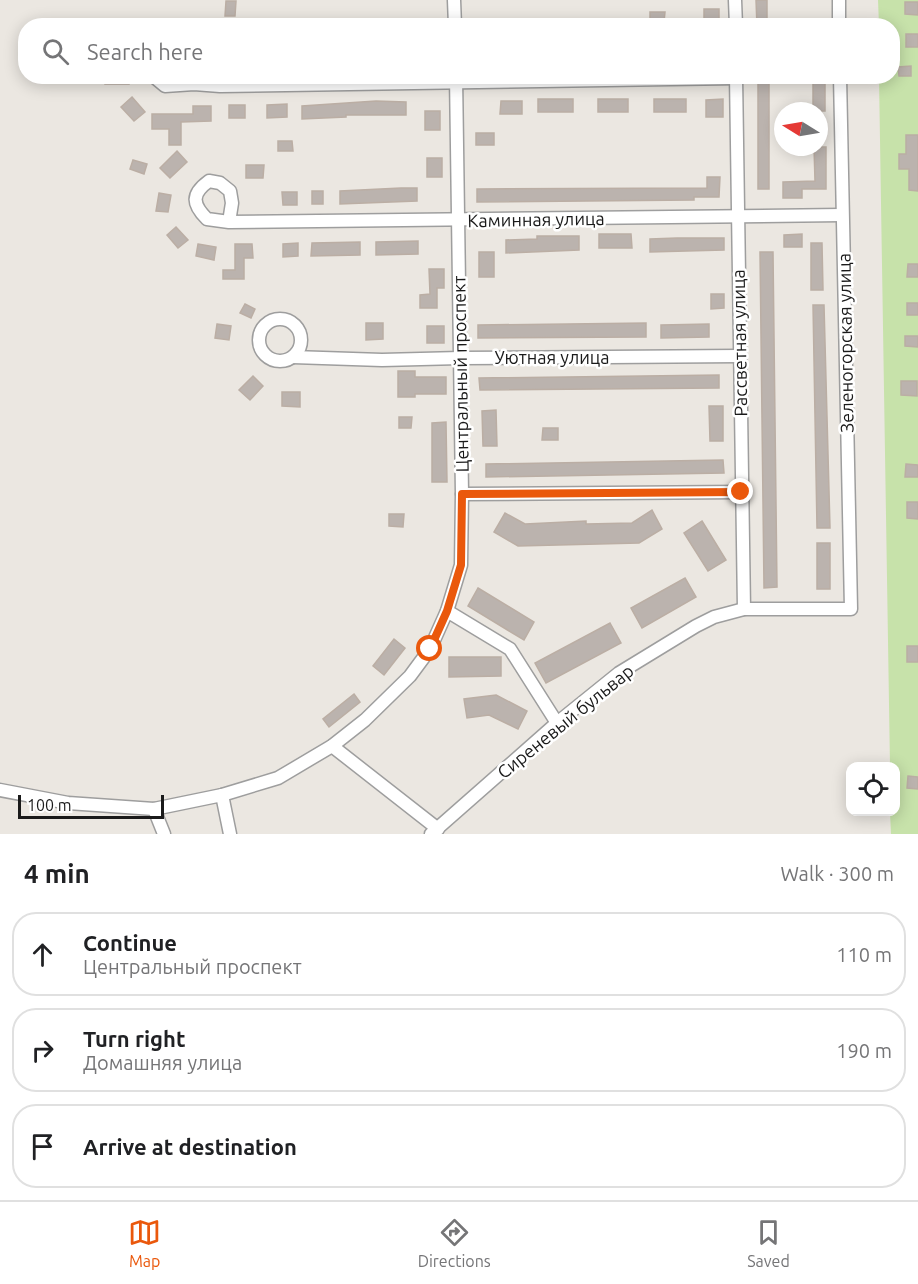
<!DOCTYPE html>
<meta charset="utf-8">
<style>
body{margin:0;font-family:Ubuntu,sans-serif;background:#f2f2f2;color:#202124}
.controls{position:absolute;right:18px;bottom:18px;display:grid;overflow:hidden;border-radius:12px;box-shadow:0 3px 15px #0003}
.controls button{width:54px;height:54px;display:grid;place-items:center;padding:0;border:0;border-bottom:2px solid #e0e0e0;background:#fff;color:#202124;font:30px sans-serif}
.compass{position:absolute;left:774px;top:102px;width:54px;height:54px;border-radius:50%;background:#fff;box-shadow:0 3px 15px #0003;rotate:281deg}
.scale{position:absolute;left:18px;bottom:15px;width:146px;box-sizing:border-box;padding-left:6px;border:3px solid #1a1a1a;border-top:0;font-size:16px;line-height:21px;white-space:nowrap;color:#1a1a1a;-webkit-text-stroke:4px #fff;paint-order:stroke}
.stop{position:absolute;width:18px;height:18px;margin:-14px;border:4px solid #ea580c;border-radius:50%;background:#fff}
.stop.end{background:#ea580c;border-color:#fff;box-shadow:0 2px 6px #0008}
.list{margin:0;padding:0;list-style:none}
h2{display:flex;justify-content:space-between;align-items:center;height:78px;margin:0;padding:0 24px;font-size:26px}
h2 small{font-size:20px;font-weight:400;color:#757577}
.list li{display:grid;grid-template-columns:39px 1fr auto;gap:18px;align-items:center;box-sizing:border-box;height:84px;margin:0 12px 12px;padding:0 12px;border:2px solid #e0e0e0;border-radius:24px}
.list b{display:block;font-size:22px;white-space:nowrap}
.list p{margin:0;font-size:20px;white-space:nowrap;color:#757577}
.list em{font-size:20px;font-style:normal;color:#757577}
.icon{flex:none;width:33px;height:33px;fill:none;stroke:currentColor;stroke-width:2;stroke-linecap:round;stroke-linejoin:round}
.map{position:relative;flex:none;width:918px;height:834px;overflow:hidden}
.search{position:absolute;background:#fff;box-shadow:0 3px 15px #0003;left:18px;right:18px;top:18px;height:66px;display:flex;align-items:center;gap:15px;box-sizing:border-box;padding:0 21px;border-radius:24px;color:#757577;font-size:22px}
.sheet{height:366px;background:#fff}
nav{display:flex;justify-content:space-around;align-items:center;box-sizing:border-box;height:84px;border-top:2px solid #e0e0e0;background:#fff;font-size:16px;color:#757577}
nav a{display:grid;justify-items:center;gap:3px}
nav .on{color:#ea580c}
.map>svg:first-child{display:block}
.grass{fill:#c7e2aa}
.building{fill:#bbb3ae;stroke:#bbaea4;stroke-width:1.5}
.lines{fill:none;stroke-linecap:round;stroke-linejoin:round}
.street-casing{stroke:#9e9e9e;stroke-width:15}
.street{stroke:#fff;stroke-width:12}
.route{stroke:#ea580c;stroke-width:8}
.labels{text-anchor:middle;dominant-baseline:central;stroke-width:5;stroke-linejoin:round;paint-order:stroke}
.street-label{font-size:18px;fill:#1a1a1a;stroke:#fff}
</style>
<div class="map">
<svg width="918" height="834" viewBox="0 0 918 834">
<rect width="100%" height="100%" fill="#ebe7e1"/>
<!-- grass -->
<polygon class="grass" points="878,0 918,0 918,834 891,834 890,812 896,812 896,766 890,766 879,77 892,76 892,26 879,25"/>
<!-- building -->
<g class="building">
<polygon points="756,0 767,0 767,26 757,26"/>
<polygon points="226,1 236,1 235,16 225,16"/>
<polygon points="905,2 918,2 918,15 905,14"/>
<rect x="704" y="9" width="15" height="15"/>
<polygon points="650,12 665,12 664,22 650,22"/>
<rect x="906" y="34" width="12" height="13"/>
<polygon points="911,66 911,76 899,76 898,67"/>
<rect x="105" y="76" width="24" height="8"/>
<rect x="758" y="83" width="11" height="106"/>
<rect x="813" y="83" width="12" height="28"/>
<polygon points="132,97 145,112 134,121 121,107"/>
<rect x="538" y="99" width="35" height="13"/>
<rect x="598" y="99" width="30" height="13"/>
<rect x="654" y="99" width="32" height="13"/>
<polygon points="723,99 723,117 706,117 706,100"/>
<polygon points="376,101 406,102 406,115 346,115 346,117 302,119 302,106"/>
<polygon points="501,101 522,101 522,114 500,114"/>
<polygon points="287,104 287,117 267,118 267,105"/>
<rect x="229" y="105" width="16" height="13"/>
<polygon points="193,106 211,106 211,121 181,122 181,145 169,145 169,129 152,129 152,114 193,114"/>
<rect x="425" y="111" width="15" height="19"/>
<rect x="476" y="133" width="18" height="12"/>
<polygon points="906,135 918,135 918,191 909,190 909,169 899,169 899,154 906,154"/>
<polygon points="278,141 292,141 293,151 278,151"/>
<polygon points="814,147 826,147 826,189 802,189 802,198 783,198 783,182 815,181"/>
<polygon points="177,151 187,162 170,178 160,168"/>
<rect x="427" y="158" width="15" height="19"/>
<polygon points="133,160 147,164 144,174 130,169"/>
<polygon points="246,165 264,165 263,178 246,178"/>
<polygon points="707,177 720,177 719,197 694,197 694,200 477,202 477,189 707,188"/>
<polygon points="401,188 417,188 417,201 340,204 340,191"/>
<rect x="312" y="191" width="11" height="13"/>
<polygon points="282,192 297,192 297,205 283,205"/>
<polygon points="159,193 171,195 168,212 156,211"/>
<polygon points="176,227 188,240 178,248 167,235"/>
<polygon points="599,234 631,234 632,248 599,248"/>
<polygon points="802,234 802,247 784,247 784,235"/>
<polygon points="537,236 579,236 579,250 506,253 506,240 537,239"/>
<polygon points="677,238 724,238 724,250 650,252 650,239"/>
<polygon points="418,241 418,254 376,255 376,242"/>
<polygon points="360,242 360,255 311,256 312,243"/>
<polygon points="298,243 298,256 283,257 283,244"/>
<polygon points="811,243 822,243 823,290 811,290"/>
<polygon points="198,244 216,247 214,260 196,256"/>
<polygon points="235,244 252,244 253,258 244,258 244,279 223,279 223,270 235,270"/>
<rect x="479" y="252" width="15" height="25"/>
<polygon points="760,252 773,252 777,587 764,588"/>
<polygon points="908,264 918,264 918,277 907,277"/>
<polygon points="429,269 444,269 444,288 437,288 437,308 420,308 420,295 430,294"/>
<polygon points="711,294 724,294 724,308 711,309"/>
<rect x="907" y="303" width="11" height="12"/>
<polygon points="245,304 255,309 251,318 240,313"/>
<polygon points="813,305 824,305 830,528 817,528"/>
<polygon points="366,323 383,323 383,339 366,340"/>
<polygon points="646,323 646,337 478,338 478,325"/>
<polygon points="217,324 231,326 229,340 215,338"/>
<polygon points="709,324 709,337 661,338 661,325"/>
<rect x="427" y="326" width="17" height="17"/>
<polygon points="905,336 918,336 918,347 905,346"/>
<polygon points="398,371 415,371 415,377 446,377 446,394 415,394 415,397 398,397"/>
<polygon points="719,375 719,388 480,390 479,378"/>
<polygon points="253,376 263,386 250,400 239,390"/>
<polygon points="901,381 917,381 917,396 901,395"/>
<polygon points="282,392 300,392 300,407 282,406"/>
<polygon points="709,406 723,406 723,441 710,441"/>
<polygon points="496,410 497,446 483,446 482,411"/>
<polygon points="399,417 412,417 411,428 399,428"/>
<polygon points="446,422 447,482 432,482 432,423"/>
<polygon points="543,428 558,428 558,440 542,440"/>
<polygon points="723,460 724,473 486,477 486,464"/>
<polygon points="906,464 918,465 918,477 905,477"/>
<polygon points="907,502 918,502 918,519 907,518"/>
<polygon points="652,510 662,529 639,543 518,546 494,532 505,513 525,524 586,521 586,524 632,523"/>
<polygon points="389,514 404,514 403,527 389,526"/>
<polygon points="702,521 726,560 708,571 684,533"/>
<rect x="817" y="543" width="13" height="46"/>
<polygon points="685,578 696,597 642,628 631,608"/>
<polygon points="478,588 534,622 524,640 468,606"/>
<polygon points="610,623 621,643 546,683 535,663"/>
<polygon points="394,639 405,648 384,675 373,666"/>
<rect x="907" y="646" width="11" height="16"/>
<polygon points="449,657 501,657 501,676 449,677"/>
<polygon points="354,694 360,702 329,727 323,719"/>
<polygon points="496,695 527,711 518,729 489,715 467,718 464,699"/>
<polygon points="908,776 918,777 918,789 907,788"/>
</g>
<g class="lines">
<!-- street casing -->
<g class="street-casing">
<g id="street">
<polyline points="454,0 455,26"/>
<polyline points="735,0 736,26"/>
<polyline points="839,0 839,26"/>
<polyline points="153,76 165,86 194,84 220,86 736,78"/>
<polyline points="736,76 744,609"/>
<path d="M229,222l3,-19 -2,-12 -10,-8 -11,-2c-18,13 -17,23 -2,38l22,3 613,-7"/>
<circle cx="280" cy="340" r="21"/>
<polyline points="293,357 382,360 460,358 740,356"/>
<polyline points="462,494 741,492"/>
<polyline points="447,611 510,649 557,723"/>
<polyline points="332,746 438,829"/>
<polyline points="0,790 68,803 154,809 222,795 278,778 332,746 365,720 410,676 430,649 447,611 461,565 462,494 456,76"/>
<polyline points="222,795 230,834"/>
<polyline points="154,809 164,834"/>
<polyline points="431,834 557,723 619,673 696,626 714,617 744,609 851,609 840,76"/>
</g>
</g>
<!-- street -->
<use href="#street" class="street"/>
</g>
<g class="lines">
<!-- route -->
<polyline class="route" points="430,649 447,611 461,565 462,494 741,492"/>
</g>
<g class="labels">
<!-- street labels -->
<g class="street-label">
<text transform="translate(536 219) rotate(-1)">Каминная улица</text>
<text transform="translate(739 343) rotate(-91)">Рассветная улица</text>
<text transform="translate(845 343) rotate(-91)">Зеленогорская улица</text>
<text x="552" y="357">Уютная улица</text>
<text transform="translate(460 374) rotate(-91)">Центральный проспект</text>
<text transform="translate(565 721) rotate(-39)">Сиреневый бульвар</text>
</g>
</g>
</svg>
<div class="controls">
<button><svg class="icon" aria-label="locate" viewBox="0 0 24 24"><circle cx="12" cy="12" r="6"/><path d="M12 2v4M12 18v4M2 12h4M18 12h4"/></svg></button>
</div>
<svg class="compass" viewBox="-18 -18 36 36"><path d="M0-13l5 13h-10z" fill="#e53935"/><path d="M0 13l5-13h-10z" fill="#757577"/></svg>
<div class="scale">100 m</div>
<div class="stop" style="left:430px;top:649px"></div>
<div class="stop end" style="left:741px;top:492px"></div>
<div class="search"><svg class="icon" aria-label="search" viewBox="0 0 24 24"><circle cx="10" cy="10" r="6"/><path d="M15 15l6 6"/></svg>Search here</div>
</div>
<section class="sheet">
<h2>4 min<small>Walk · 300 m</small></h2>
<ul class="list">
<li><svg class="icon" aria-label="ahead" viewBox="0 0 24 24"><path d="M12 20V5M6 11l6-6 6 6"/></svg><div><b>Continue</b><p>Центральный проспект</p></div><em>110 m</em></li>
<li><svg class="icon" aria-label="right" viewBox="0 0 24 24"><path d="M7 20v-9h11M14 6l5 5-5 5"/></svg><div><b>Turn right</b><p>Домашняя улица</p></div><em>190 m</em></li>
<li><svg class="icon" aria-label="arrive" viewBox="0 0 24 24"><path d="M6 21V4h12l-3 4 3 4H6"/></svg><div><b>Arrive at destination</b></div></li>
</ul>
</section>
<nav>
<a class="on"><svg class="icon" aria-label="map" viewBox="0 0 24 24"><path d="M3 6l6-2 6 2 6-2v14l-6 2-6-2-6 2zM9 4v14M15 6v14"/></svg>Map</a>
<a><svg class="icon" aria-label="directions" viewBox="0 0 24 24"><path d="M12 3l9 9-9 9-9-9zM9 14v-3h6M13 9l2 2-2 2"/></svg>Directions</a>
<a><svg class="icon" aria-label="saved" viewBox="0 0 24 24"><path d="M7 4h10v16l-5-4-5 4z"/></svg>Saved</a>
</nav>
